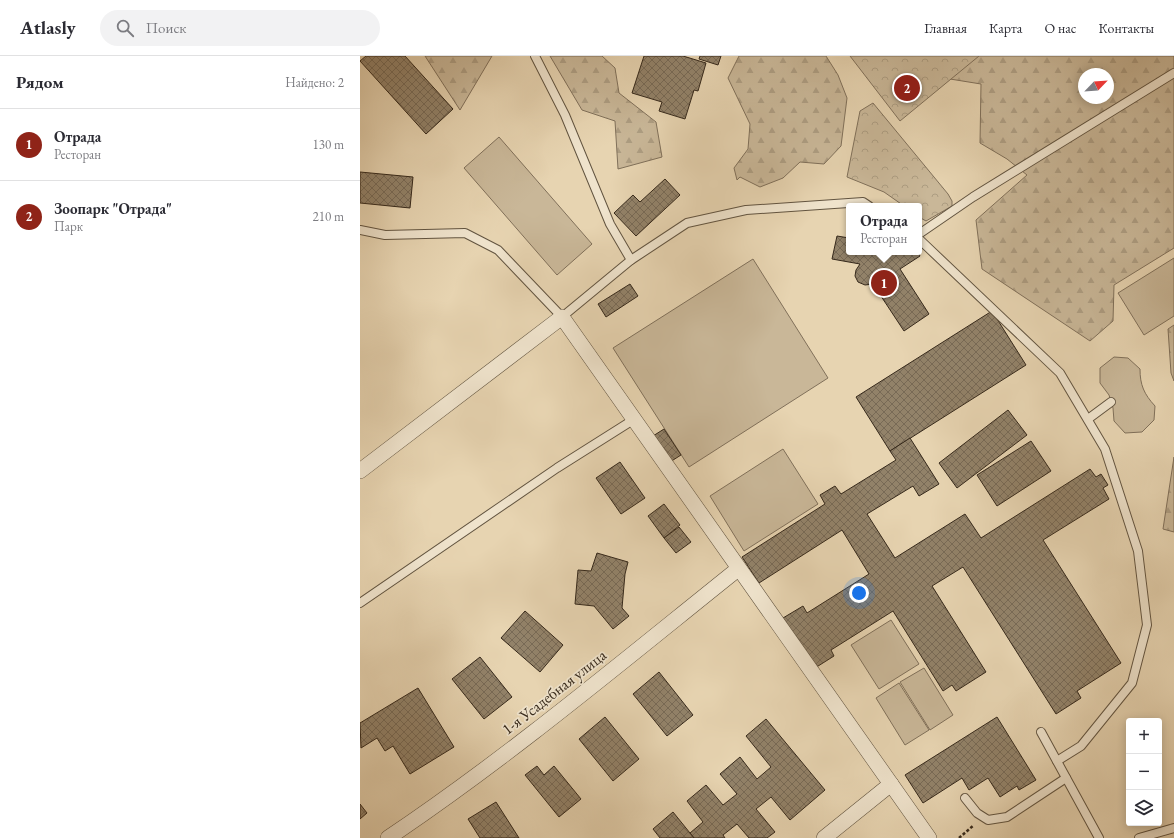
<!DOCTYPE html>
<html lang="ru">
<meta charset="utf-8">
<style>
body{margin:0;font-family:"EB Garamond",serif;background:#f2f2f3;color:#2b2b33}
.controls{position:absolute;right:12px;bottom:12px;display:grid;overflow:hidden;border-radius:4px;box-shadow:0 2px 10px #0003}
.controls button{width:36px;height:36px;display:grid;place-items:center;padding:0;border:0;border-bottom:1px solid #e1e1e2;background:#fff;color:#2b2b33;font:20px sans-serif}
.compass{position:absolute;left:718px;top:12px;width:36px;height:36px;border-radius:50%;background:#fff;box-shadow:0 2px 10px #0003;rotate:65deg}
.you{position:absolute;left:499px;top:537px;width:14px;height:14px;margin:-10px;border:3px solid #fff;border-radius:50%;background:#1a73e8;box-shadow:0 0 0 6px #1a73e833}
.badge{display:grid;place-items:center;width:26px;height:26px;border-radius:50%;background:#8f2418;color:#fff;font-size:13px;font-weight:700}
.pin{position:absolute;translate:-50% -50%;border:2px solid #fff;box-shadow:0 1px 4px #0006}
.popup{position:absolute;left:486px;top:147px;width:76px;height:52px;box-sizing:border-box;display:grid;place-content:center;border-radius:4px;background:#fff;filter:drop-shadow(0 1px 3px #0005);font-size:13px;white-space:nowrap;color:#7c7c81}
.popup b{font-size:15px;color:#2b2b33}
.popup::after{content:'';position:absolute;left:50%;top:100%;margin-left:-8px;border:8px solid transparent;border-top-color:#fff}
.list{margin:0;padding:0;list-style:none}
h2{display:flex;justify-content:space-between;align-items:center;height:52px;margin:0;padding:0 16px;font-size:17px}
h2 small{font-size:13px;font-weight:400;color:#7c7c81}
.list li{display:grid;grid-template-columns:26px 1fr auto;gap:12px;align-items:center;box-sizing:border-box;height:72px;padding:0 16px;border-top:1px solid #e1e1e2}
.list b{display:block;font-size:15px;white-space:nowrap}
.list p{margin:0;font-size:13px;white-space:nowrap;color:#7c7c81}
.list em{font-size:13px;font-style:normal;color:#7c7c81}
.icon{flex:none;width:22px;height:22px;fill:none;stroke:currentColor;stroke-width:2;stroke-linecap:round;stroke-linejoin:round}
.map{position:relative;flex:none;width:814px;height:782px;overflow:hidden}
header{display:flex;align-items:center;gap:24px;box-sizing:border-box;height:56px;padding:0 20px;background:#fff;border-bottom:1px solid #e1e1e2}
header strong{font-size:19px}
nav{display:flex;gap:22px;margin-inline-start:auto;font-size:14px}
.search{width:280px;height:36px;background:#f2f2f3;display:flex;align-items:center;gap:10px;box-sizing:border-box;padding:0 14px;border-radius:22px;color:#7c7c81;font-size:15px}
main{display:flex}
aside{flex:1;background:#fff}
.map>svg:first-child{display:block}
.forest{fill:url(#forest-firs);stroke:#80705a;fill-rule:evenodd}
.park{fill:url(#park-crowns);stroke:#80705a}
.pitch{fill:#c9b798;stroke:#80705a}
.building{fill:url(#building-cross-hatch);stroke:#36291b}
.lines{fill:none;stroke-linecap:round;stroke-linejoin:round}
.service-casing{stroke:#625440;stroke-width:10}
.minor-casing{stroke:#625440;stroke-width:16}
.path{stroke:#36291b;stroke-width:2.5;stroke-dasharray:3 2;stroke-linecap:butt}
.service{stroke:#efe3cc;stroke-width:8}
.minor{stroke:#efe3cc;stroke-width:15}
.labels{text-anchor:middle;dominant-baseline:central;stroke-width:3.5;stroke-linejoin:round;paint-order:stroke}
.street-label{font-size:16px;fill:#36291b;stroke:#efe3cc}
</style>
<header>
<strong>Atlasly</strong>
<div class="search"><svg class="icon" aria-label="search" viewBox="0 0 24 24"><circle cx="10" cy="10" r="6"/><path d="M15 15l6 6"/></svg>Поиск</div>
<nav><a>Главная</a><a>Карта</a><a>О нас</a><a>Контакты</a></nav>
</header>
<main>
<aside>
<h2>Рядом<small>Найдено: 2</small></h2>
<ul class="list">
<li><span class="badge">1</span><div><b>Отрада</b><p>Ресторан</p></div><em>130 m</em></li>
<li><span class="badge">2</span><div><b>Зоопарк &quot;Отрада&quot;</b><p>Парк</p></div><em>210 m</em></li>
</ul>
</aside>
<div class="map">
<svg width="814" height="782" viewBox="0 0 814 782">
<defs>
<pattern id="forest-firs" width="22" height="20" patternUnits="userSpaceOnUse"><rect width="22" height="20" fill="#c9b798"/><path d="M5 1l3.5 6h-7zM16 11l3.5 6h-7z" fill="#ad9d82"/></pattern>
<pattern id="park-crowns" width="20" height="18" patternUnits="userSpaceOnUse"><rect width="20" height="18" fill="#c9b798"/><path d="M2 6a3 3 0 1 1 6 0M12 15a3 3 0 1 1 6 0" fill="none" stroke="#ad9d82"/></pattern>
<pattern id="building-cross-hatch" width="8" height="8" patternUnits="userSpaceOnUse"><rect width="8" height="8" fill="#928269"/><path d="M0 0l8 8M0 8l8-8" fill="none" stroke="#786a56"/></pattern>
</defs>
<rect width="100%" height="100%" fill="#e7d4b1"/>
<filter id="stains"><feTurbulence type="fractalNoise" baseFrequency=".005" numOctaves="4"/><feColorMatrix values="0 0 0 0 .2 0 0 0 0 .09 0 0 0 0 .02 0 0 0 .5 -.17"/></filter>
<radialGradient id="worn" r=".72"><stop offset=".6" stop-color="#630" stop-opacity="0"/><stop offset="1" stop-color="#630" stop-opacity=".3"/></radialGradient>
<!-- forest -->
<g class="forest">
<polygon points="65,0 132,0 100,54"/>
<polygon points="190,0 242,0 255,12 259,37 296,66 302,101 258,113 255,65 222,54"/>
<polygon points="379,0 466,0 478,19 487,42 481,90 464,108 440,106 423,122 400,131 380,121 377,124 374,112 388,93 390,68 368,22"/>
<path d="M495,0h319v192l-60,37 -1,36 -23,20 -108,-72 -6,-49 51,-45 -20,-16 -27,-16 1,-59 -31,-5 -45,33zM724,18h24v24h-24z"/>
<polygon points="814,269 814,325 811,317 808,273"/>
<polygon points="814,401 814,476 803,473"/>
</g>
<!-- park -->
<g class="park">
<polygon points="490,0 619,0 540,65"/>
<polygon points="513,47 588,138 592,145 592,150 566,165 559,161 559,150 544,150 524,136 487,121 500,55"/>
</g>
<!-- pitch -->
<g class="pitch">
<polygon points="139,81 232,188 197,219 104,112"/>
<polygon points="814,202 814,260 784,279 758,237"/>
<polygon points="393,203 468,322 329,411 253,292"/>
<path d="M754,301l14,1 12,11c0,16 4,25 15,37l-1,14 -12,12 -17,1 -11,-12 -1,-13 -4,-13 -9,-12v-15z"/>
<polygon points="423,393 458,448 384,495 350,440"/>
<polygon points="531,564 559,608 519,633 491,589"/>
<polygon points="564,612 593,659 570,674 540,626"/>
<polygon points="539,627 569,674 545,689 516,642"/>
</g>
<!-- building -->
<g class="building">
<polygon points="6,0 45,0 93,53 66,78 0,5"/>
<polygon points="284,0 323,0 346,7 338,35 334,34 325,63 299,55 302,46 272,37"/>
<polygon points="340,0 361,0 358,9 339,3"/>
<polygon points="0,116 53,121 50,152 0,147"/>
<polygon points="305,123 320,139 276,180 254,157 273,139 280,146"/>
<polygon points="477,180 489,182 489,196 558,196 560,200 540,213 569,258 544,275 513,228 505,229 498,226 495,220 496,214 500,208 472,203"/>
<polygon points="270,228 278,240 246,261 238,248"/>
<polygon points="632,255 666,309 530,395 496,341"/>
<polygon points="648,354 667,379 597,432 579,407"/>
<polygon points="304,373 321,399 310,406 293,380"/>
<polygon points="550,382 579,428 559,440 553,430 507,458 535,502 605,458 621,482 730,413 736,421 741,418 748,429 743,432 749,443 683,484 761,607 717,635 721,642 696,658 603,511 572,530 626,616 596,635 592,629 583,635 533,555 471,594 474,600 455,612 423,562 443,550 447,557 509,518 482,474 399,527 382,501 465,448 460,439 475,430 481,438 536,404 530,395"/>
<polygon points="671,385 691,415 637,450 617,419"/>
<polygon points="260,406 285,442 261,458 236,422"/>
<polygon points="304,448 320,469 304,482 288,460"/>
<polygon points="319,471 331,486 316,497 304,482"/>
<polygon points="237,497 268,506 265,518 262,552 269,560 253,573 234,550 215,548 218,514 231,515"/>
<polygon points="165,555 203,589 180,616 141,582"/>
<polygon points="120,601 152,641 124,663 92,623"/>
<polygon points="299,616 333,659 307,680 273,638"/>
<polygon points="58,632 94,691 50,718 33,690 25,695 17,682 1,692 0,667"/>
<polygon points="245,661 279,703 253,725 219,683"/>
<polygon points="637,661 676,724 659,734 657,730 640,741 628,722 609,734 602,722 563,747 545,719"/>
<polygon points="406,663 465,734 430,764 411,741 396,753 415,776 407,782 389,782 377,768 363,779 365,782 334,782 330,777 343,766 327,745 346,729 363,749 377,738 360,718 380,701 397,723 411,711 386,680"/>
<polygon points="177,710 184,719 194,710 221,743 199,761 165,719"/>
<polygon points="136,746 159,782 120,782 108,763"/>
<polygon points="0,748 7,757 0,763"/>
<polygon points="313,756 330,777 334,782 300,782 293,773"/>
</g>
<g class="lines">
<!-- service casing -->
<g class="service-casing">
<g id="service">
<polyline points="175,0 205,59 250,168 271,204"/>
<polyline points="0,174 25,179 105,177 138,194 202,261 271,204 327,167 386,154 503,146 509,150"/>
<polyline points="559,178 613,141 814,17"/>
<polyline points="559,183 700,317 745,393 778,495 787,569 772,627 721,690 697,705"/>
<polyline points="728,363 751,346"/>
<polyline points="0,547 197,412 273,364"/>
<polyline points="681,676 739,782"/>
<polyline points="605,742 617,757 628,764 647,761 706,722"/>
<polyline points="779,782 814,772"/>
</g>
</g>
<!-- minor casing -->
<g class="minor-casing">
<g id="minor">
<polyline points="0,415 202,261 569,782"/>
<path d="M28,782c122,-82 235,-177 350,-269"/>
<polyline points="464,782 531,728"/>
</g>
</g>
<!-- path -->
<polyline class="path" points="599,782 614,769"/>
<!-- service -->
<use href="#service" class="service"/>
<!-- minor -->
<use href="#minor" class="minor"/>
</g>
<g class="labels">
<!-- street labels -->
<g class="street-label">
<text transform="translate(194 636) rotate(-38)">1-я Усадебная улица</text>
</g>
</g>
<rect width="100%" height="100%" filter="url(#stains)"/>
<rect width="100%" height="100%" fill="url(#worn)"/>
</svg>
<div class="controls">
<button>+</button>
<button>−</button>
<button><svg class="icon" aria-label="layers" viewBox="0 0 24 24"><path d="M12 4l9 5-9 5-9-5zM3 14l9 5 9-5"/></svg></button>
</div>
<svg class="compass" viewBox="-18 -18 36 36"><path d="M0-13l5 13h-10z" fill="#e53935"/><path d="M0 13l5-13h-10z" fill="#7c7c81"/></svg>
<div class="you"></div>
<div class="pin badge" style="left:524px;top:227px">1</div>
<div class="popup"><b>Отрада</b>Ресторан</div>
<div class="pin badge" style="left:547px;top:32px">2</div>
</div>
</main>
